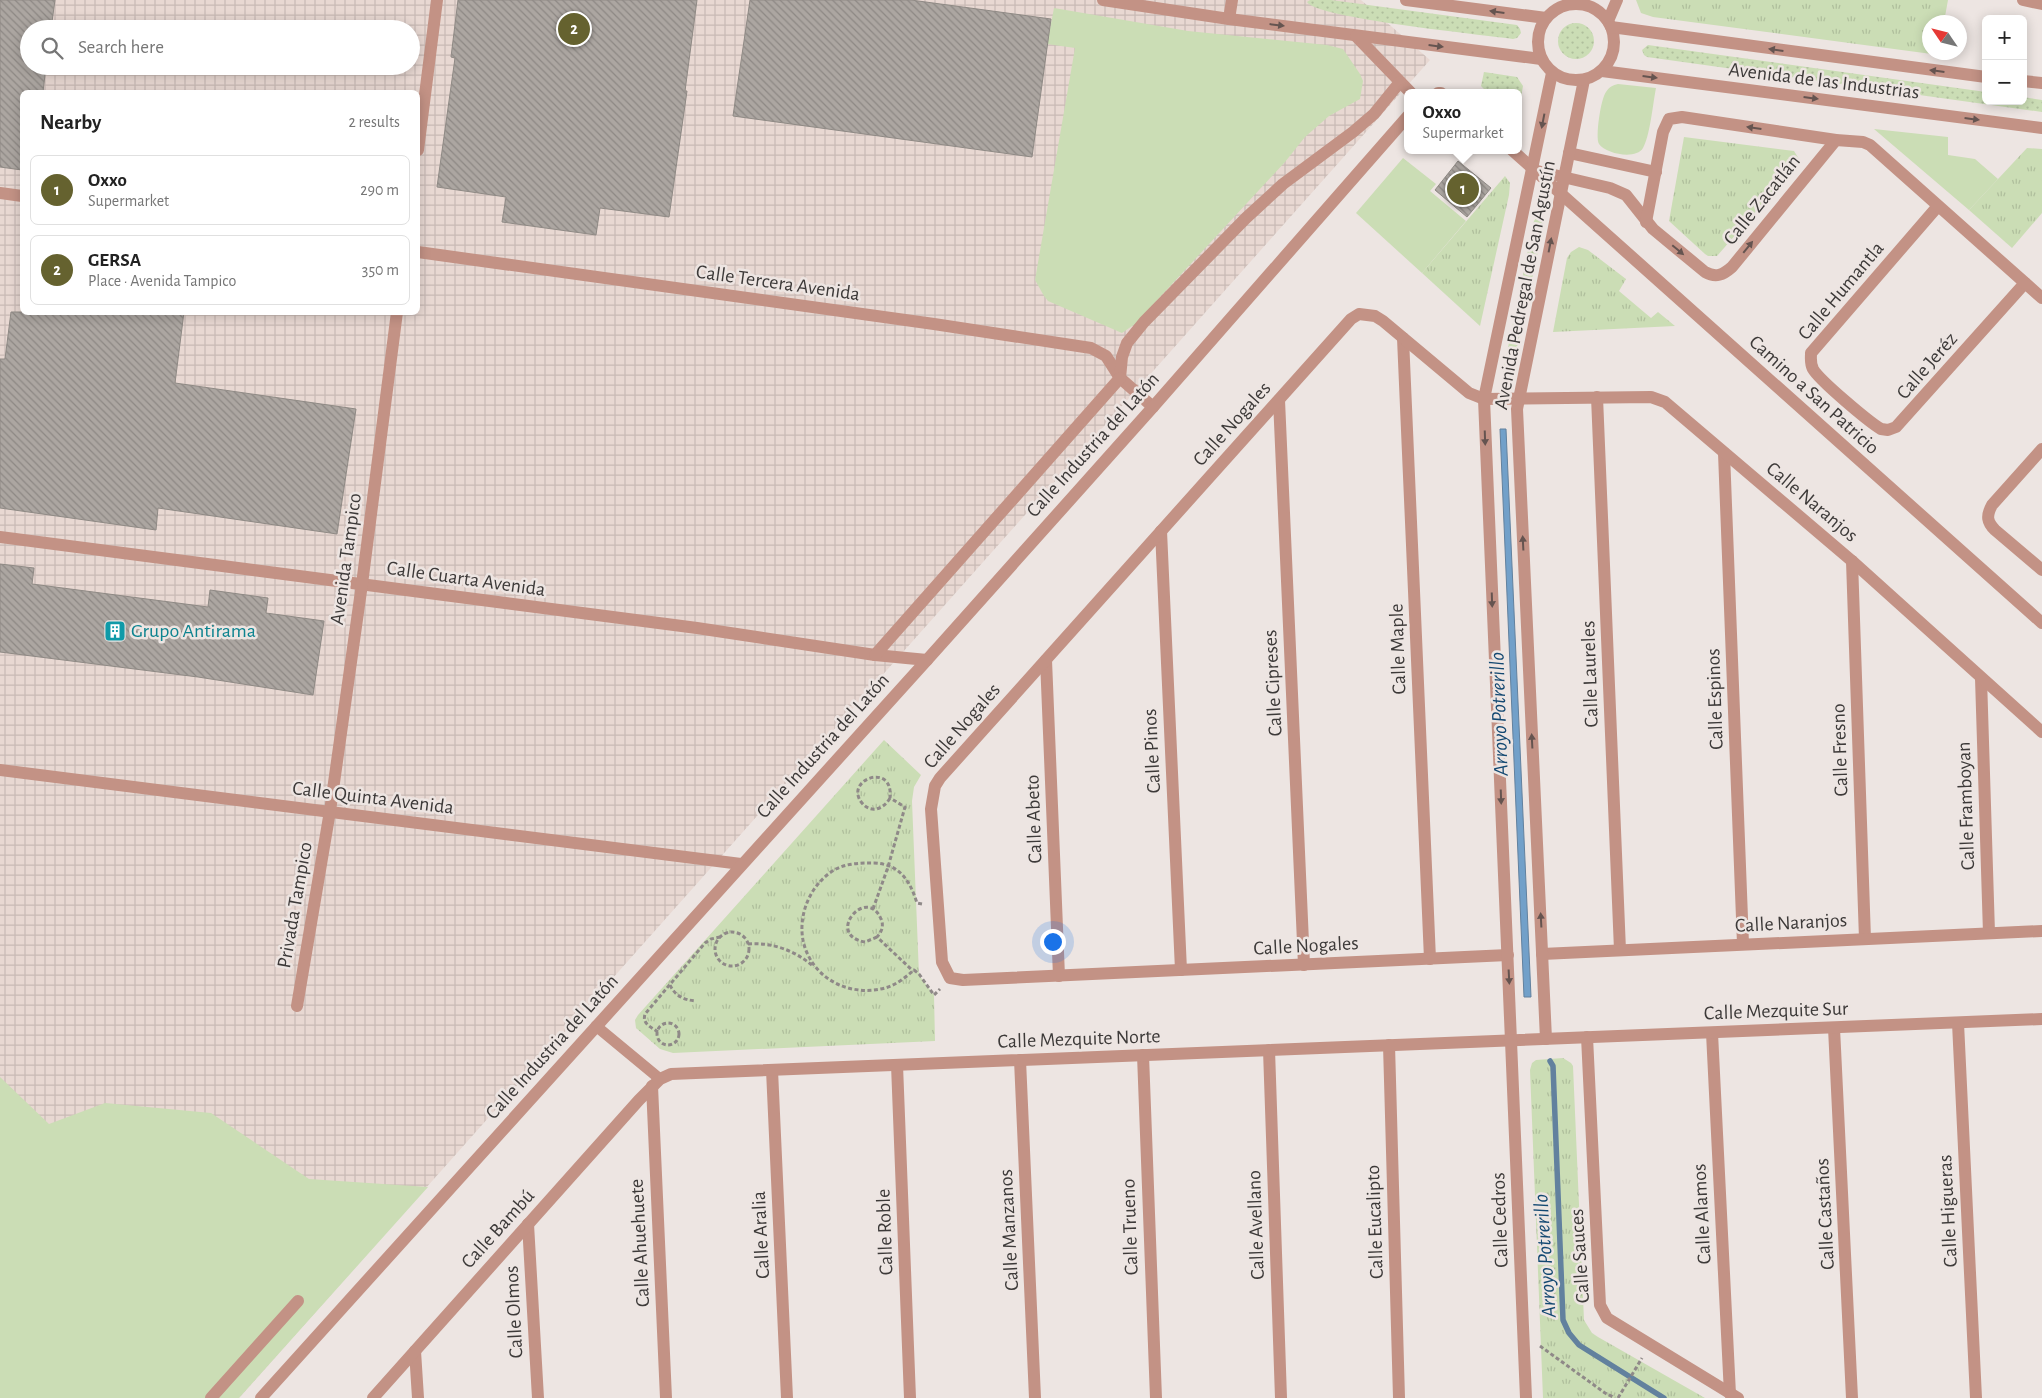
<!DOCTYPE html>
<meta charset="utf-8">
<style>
body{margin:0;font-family:"Alegreya Sans",sans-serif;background:#f2f2f2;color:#222}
.controls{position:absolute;right:15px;top:15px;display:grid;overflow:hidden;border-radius:8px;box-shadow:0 2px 12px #0003}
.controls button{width:45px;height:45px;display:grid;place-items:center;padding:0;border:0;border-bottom:1px solid #e0e0e0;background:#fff;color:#222;font:25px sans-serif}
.compass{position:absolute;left:1922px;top:15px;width:45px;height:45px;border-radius:50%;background:#fff;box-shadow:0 2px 12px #0003;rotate:305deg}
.you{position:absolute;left:1052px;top:941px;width:18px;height:18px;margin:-12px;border:4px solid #fff;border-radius:50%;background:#1a73e8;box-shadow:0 0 0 8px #1a73e833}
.badge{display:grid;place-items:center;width:32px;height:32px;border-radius:50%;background:#65622f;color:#fff;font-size:16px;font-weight:700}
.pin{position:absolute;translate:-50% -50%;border:2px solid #fff;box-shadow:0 1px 5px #0006}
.popup{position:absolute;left:1404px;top:89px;width:118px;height:65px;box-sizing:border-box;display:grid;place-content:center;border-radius:8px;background:#fff;filter:drop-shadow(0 1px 4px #0005);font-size:16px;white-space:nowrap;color:#767676}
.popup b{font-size:19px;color:#222}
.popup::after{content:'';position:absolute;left:50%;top:100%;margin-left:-10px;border:10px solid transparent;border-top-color:#fff}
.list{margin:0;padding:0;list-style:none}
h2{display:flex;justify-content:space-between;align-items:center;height:65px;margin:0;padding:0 20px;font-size:21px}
h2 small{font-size:16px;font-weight:400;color:#767676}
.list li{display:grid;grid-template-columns:32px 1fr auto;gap:15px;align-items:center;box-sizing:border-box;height:70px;margin:0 10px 10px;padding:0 10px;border:1px solid #e0e0e0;border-radius:8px}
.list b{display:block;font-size:19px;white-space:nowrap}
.list p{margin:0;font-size:16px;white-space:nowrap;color:#767676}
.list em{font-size:16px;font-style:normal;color:#767676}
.icon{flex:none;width:28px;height:28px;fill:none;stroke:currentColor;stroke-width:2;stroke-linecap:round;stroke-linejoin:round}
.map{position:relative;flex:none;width:2042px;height:1398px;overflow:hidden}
.search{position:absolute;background:#fff;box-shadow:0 2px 12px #0003;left:20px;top:20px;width:400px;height:55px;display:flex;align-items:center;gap:12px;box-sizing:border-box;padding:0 18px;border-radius:28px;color:#767676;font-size:19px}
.panel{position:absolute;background:#fff;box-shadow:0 2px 12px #0003;left:20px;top:90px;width:400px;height:225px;border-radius:8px}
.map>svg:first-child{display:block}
.industrial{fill:url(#industrial-grid);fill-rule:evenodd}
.grass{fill:#cbddb5}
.park{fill:url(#park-tufts)}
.garden{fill:url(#garden-dots)}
.water{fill:#72a0c9;stroke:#62819e}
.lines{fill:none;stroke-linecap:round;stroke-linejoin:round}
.stream{stroke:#62819e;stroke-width:5.5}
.building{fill:url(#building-back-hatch);stroke:#8f8a85}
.path{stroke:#8f8988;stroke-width:3;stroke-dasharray:4 2.5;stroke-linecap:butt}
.service{stroke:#c39285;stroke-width:11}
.minor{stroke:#c39285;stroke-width:12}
.tertiary{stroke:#c39285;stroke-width:12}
.oneway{fill:#655450}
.labels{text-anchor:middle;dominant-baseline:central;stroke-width:5;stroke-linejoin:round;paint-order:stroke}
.street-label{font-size:20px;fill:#3d3a39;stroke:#ede5e2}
.culture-label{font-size:20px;fill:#0d838f;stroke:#ede5e2;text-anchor:start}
.water-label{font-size:21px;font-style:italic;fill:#134871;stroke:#ede5e2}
</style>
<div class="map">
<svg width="2042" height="1398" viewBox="0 0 2042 1398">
<defs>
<pattern id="industrial-grid" width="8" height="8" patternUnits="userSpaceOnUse" patternTransform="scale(1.25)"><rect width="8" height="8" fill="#e8d8d2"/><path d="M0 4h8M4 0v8" fill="none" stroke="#c8bab5"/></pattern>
<pattern id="park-tufts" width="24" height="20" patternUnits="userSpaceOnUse" patternTransform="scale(1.25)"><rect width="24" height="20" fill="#cbddb5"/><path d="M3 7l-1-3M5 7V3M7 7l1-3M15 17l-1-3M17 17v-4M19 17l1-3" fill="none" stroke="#afbe9c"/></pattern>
<pattern id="garden-dots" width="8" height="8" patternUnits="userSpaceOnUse" patternTransform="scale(1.25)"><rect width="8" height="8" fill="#cbddb5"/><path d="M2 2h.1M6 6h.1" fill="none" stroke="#afbe9c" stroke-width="1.8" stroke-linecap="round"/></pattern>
<pattern id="building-back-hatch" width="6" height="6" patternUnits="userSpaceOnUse" patternTransform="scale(1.25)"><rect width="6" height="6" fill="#aca6a1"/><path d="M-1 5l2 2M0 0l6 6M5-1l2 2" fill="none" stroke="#8d8884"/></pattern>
</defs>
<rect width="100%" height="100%" fill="#ede5e2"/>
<!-- industrial -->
<path class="industrial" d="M0,0h1361l69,60 -1191,1338h-239zM29,29h382v37h-382zM22,92h396v220h-396z"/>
<!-- grass -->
<g class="grass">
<polygon points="1054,8 1188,31 1327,45 1343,49 1360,74 1363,81 1360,99 1329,116 1305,137 1285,162 1135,324 1122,333 1048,301 1044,296 1035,280 1075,48 1047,44"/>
<path d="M1618,84l38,4c-3,15 -6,48 -13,60 -7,12 -37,6 -44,-4 -4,-7 2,-46 7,-52 3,-5 7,-7 12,-8z"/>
<polygon points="1874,129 1948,137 1948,155 1975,159 1998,179 1969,210"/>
<polygon points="1403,158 1436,184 1430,191 1466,221 1422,273 1356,213"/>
<polygon points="0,1077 49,1124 105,1103 211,1113 309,1179 428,1187 239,1398 0,1398"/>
</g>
<!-- park -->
<g class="park">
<polygon points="1636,0 1948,0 1944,22 1930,22 1930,52 1939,53 1939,55 1653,17 1641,13"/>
<polygon points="1684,137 1794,151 1799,159 1798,163 1717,256 1708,256 1705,254 1669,221"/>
<polygon points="2027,148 2042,149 2042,213 2012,248 1969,210"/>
<polygon points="1505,176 1510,183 1509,195 1480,326 1422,273"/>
<polygon points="1579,247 1588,250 1626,279 1619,291 1651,318 1658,312 1675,326 1553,332 1567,258 1571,252"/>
<polygon points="884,740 921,775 914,787 912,801 919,975 934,995 935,1041 673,1053 660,1049 636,1028 635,1020 638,1015"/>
<polygon points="1563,1058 1571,1063 1573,1066 1584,1320 1592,1333 1598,1337 1705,1398 1543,1398 1530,1070 1532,1063 1536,1060"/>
</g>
<!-- garden -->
<g class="garden">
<path d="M1310,0h21l186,25 3,4 1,4 -4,5 -4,1c-28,-4 -198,-21 -206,-37z"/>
<circle cx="1576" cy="41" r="18"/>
<polygon points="1648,45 1986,92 1986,101 2023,101 2023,97 2042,100 2042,112 1647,57 1644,55 1642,50"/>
<polygon points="1484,72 1517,77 1523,86 1518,114 1518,93 1488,93 1481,86"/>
<polygon points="1536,218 1542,219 1544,224 1511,375 1506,377 1503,372 1534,221"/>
</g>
<!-- water -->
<polygon class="water" points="1500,429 1506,429 1531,997 1524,997"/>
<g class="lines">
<!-- stream -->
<polyline class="stream" points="1550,1061 1553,1066 1563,1320 1569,1333 1579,1345 1664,1398"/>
</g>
<!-- building -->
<g class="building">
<polygon points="0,0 55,0 51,29 29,29 29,66 46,66 43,92 22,92 22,170 0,167"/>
<polygon points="458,0 697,0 685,91 687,91 669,217 600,208 596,235 502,222 506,197 437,187 455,58 451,57"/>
<polygon points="750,0 911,0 1051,19 1032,157 733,116"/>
<polygon points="1458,161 1491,188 1467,217 1435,190"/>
<polygon points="11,312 184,312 175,383 356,409 337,534 158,508 156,530 0,508 0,359 5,359"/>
<polygon points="0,564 34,568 32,584 208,607 210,590 268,598 266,613 324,621 313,695 198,677 0,652"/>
</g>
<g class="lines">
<!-- path -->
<g class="path">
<path d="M922,904l-5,-1c-7,-22 -17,-39 -43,-40 -13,0 -26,0 -38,6 -29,16 -43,56 -28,86 14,29 47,41 77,33 11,-3 21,-11 29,-18l5,4 15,21 6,-6"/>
<path d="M873,909l15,-42 17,-60 -15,-9c4,-37 -47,-18 -28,5 9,11 22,6 28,-5"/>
<circle cx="732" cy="949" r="17"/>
<path d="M877,937l-12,5c-41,-7 2,-57 16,-23 3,6 1,13 -4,18l36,34"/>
<path d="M748,944c25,-2 48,7 66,23"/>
<path d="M670,985c5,11 14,15 26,16"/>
<circle cx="668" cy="1034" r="11"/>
<path d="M658,1032c-7,-5 -16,-8 -13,-18l60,-71 6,-4 9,-2"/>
<polyline points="1540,1346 1605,1393 1615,1398"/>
<polyline points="1618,1398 1642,1358"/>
</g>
<!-- service -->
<polyline class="service" points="596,1026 660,1079"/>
<!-- minor -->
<g class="minor">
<polyline points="1103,0 1229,19 1541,59"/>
<polyline points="1406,0 1546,18"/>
<polyline points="2023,0 2042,4"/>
<polyline points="1572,4 1574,0"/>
<polyline points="1229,19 1232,0"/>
<polyline points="1608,21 1617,0"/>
<polyline points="1356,36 1411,93"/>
<polyline points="1438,93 1441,93"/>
<polyline points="418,150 437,0"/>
<polyline points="1512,150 2042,623"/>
<polyline points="1569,153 1656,172"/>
<path d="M1533,170l77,18 16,7 27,34 52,43c11,6 18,3 27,-5l104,-127"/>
<polyline points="0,193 22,196"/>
<path d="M1938,206l-127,147c0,6 -1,10 2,16 6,11 56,53 68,60l7,1 8,-3 129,-144"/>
<polyline points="1646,222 1663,132 1669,119 1682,117 1836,140 1863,142 1870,145 2042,298"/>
<polyline points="418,252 934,324 1091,348 1106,356 1120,378 1153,407"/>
<polyline points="1403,338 1430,959"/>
<polyline points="1120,378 1122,357 1127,343 1144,322 1246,218 1283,184 1353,132 1374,114 1400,82"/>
<polyline points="1597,397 1620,950"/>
<polyline points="1279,400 1304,965"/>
<path d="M2042,449l-50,56c-6,11 -5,17 3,25l47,40"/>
<polyline points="1724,453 1743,944"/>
<polyline points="1161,531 1181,970"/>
<polyline points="0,537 697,628 875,655 927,660"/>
<polyline points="1852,561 1865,939"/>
<polyline points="875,655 1120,378"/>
<polyline points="1046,660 1059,976"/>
<polyline points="1981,678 1989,933"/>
<polyline points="0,770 741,864"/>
<polyline points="1542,954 2042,931"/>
<polyline points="1508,955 963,980 950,978 942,962 931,809 935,786 940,778 1351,319 1359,314 1375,316 1383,321 1469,393 1484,399 1651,397 1665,402 1852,561 2042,732"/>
<polyline points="297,1006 330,811 362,584 397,312"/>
<polyline points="1958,1023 1976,1398"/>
<polyline points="1834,1028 1852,1398"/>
<polyline points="1712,1033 1730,1394"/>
<polyline points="1587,1037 1600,1305 1607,1318 1738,1398"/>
<polyline points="1546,1039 1517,409 1584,80"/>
<polyline points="1389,1045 1399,1398"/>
<polyline points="1269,1050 1281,1398"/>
<polyline points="1143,1055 1156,1398"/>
<polyline points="1020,1060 1035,1398"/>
<polyline points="897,1065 910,1398"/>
<polyline points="772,1070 787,1398"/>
<polyline points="652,1086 666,1398"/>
<polyline points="528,1224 538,1398"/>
<polyline points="415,1351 418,1398"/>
<polyline points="211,1398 298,1301"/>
<polyline points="261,1398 927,660 1153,407 1408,116"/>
<polyline points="373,1398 639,1100 660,1079 671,1074 2042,1019"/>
<polyline points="1526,1398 1484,399 1552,73"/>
</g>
<!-- tertiary -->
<g class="tertiary">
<circle cx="1576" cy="42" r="38"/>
<polyline points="1611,27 1986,77"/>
<polyline points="1602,71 2042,128"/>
<polyline points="2023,81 2042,83"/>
</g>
</g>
<!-- one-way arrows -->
<defs><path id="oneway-solid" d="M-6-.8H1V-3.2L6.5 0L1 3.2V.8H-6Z" transform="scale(1.25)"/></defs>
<g class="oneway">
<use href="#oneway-solid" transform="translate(1497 12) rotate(-172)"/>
<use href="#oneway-solid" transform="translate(1277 25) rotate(7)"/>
<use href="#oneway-solid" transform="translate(1436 46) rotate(7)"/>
<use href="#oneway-solid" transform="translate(1776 50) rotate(-172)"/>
<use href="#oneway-solid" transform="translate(1937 71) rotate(-173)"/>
<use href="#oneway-solid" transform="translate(1650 77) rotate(7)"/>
<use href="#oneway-solid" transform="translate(1811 98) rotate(7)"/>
<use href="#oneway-solid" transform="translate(1972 119) rotate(7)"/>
<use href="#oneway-solid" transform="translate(1543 121) rotate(101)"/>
<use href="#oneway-solid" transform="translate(1754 128) rotate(-172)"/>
<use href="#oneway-solid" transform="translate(1550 245) rotate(-79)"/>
<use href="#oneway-solid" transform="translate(1748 247) rotate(-51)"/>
<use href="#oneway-solid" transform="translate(1678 250) rotate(40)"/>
<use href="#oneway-solid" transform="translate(1485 438) rotate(88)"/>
<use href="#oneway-solid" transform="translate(1523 543) rotate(-93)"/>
<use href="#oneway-solid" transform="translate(1492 600) rotate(88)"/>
<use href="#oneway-solid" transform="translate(1532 741) rotate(-93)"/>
<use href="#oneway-solid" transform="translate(1501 797) rotate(88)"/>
<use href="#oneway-solid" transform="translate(1541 920) rotate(-93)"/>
<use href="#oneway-solid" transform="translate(1509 977) rotate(87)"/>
</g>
<!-- icons -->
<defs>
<g id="building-square" transform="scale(1.125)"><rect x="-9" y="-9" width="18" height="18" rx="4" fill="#0f9aa8" stroke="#ede5e2"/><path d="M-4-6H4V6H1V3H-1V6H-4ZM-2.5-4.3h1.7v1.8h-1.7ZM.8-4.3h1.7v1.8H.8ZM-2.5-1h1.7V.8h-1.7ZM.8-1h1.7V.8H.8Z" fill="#fff"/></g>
</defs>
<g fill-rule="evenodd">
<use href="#building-square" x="115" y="631"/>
</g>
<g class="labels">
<!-- street labels -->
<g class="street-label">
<text transform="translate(1824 81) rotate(7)">Avenida de las Industrias</text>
<text transform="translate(1762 200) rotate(-51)">Calle Zacatlán</text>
<text transform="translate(778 283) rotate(8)">Calle Tercera Avenida</text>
<text transform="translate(1525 285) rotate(-79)">Avenida Pedregal de San Agustín</text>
<text transform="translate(1841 291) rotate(-50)">Calle Humantla</text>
<text transform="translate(1927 366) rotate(-49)">Calle Jeréz</text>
<text transform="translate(1814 395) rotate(42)">Camino a San Patricio</text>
<text transform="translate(1232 424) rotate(-48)">Calle Nogales</text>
<text transform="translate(1093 445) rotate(-48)">Calle Industria del Latón</text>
<text transform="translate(1812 502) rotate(40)">Calle Naranjos</text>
<text transform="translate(346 559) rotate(-82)">Avenida Tampico</text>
<text transform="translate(466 579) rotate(8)">Calle Cuarta Avenida</text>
<text transform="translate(1398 649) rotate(-92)">Calle Maple</text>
<text transform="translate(1590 674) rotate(-92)">Calle Laureles</text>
<text transform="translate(1273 683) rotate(-93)">Calle Cipreses</text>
<text transform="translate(1715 699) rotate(-92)">Calle Espinos</text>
<text transform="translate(962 726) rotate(-49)">Calle Nogales</text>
<text transform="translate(823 746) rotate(-48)">Calle Industria del Latón</text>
<text transform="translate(1840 750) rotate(-92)">Calle Fresno</text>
<text transform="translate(1152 751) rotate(-93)">Calle Pinos</text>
<text transform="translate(373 798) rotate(7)">Calle Quinta Avenida</text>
<text transform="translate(1966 806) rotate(-92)">Calle Framboyan</text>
<text transform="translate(1034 819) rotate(-92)">Calle Abeto</text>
<text transform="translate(295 905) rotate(-80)">Privada Tampico</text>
<text transform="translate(1791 923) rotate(-3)">Calle Naranjos</text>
<text transform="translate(1306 946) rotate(-3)">Calle Nogales</text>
<text transform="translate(1776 1011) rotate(-2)">Calle Mezquite Sur</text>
<text transform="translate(1079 1039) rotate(-2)">Calle Mezquite Norte</text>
<text transform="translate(552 1047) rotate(-48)">Calle Industria del Latón</text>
<text transform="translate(1948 1211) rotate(-93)">Calle Higueras</text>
<text transform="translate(1702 1214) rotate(-93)">Calle Alamos</text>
<text transform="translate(1825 1214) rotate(-93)">Calle Castaños</text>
<text transform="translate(1500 1220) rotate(-92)">Calle Cedros</text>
<text transform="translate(1375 1222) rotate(-92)">Calle Eucalipto</text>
<text transform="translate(1256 1225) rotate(-92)">Calle Avellano</text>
<text transform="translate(1130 1227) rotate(-92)">Calle Trueno</text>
<text transform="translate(498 1229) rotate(-48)">Calle Bambú</text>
<text transform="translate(1009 1230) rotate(-93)">Calle Manzanos</text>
<text transform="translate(885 1232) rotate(-92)">Calle Roble</text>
<text transform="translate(761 1235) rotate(-93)">Calle Aralia</text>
<text transform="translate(640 1243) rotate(-93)">Calle Ahuehuete</text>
<text transform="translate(1580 1256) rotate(-94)">Calle Sauces</text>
<text transform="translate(514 1312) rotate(-93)">Calle Olmos</text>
</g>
<!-- culture labels -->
<g class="culture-label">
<text x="131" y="631">Grupo Antirama</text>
</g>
<!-- water labels -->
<g class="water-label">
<text transform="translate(1499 714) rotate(-92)">Arroyo Potrerillo</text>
<text transform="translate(1545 1256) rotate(-94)">Arroyo Potrerillo</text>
</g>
</g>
</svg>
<div class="controls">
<button>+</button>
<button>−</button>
</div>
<svg class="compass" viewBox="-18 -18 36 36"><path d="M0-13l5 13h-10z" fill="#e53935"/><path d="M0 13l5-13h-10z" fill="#767676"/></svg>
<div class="you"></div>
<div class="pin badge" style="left:1463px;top:189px">1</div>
<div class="popup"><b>Oxxo</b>Supermarket</div>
<div class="pin badge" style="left:574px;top:29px">2</div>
<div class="search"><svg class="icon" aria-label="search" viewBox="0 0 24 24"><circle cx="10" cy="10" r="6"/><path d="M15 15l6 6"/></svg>Search here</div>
<section class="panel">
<h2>Nearby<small>2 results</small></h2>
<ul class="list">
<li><span class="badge">1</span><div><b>Oxxo</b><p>Supermarket</p></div><em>290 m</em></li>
<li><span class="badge">2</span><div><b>GERSA</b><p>Place · Avenida Tampico</p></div><em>350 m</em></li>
</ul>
</section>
</div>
